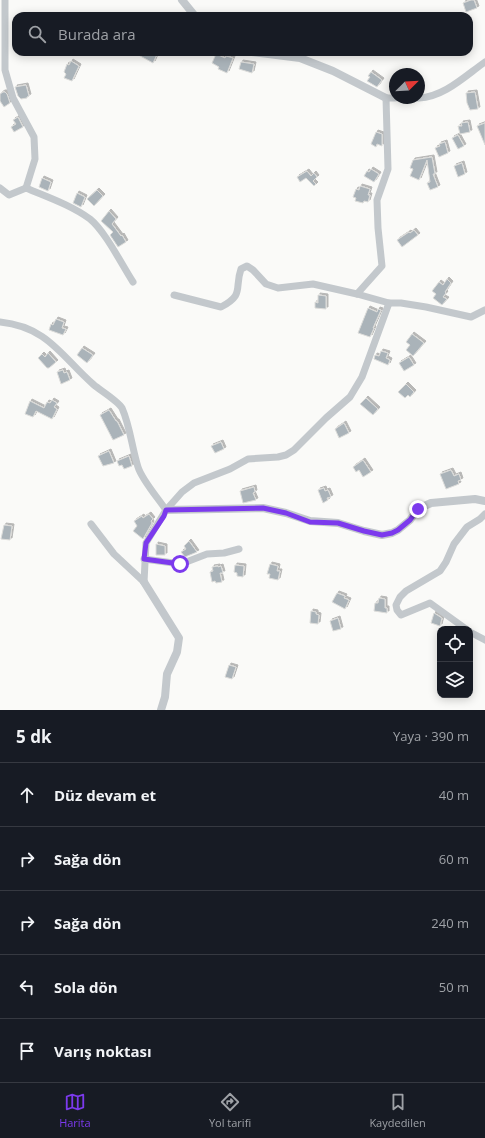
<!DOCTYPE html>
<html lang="tr">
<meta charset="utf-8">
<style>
body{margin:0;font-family:"Open Sans",sans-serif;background:#242831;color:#f1f3f6}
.controls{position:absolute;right:12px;bottom:12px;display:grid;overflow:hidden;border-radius:8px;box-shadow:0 2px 10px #0003}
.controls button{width:36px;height:36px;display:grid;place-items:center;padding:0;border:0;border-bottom:1px solid #363941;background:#171b24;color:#f1f3f6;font:20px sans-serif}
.compass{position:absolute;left:389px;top:68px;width:36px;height:36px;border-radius:50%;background:#171b24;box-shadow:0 2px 10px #0003;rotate:66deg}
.stop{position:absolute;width:12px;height:12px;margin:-9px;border:3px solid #7c3aed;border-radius:50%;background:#fff}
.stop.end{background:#7c3aed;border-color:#fff;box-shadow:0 1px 4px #0008}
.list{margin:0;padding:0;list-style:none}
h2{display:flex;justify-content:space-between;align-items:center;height:52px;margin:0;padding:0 16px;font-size:17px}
h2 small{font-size:13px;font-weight:400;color:#9ea1a6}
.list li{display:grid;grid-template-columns:26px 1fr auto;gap:12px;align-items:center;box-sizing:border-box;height:64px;padding:0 16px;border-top:1px solid #363941}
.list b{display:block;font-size:15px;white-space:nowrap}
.list em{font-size:13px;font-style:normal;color:#9ea1a6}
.icon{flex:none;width:22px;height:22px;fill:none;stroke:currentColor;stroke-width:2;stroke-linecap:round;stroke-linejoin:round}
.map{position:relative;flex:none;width:485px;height:710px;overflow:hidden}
.search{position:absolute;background:#171b24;box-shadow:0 2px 10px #0003;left:12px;right:12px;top:12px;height:44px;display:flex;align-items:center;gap:10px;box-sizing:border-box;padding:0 14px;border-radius:12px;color:#9ea1a6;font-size:15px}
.sheet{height:372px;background:#171b24}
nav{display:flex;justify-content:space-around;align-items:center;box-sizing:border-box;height:56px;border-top:1px solid #363941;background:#171b24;font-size:11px;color:#9ea1a6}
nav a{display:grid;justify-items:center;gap:2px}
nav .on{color:#7c3aed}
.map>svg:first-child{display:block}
.building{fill:#aab3b9;stroke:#dcdcda;filter:url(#shadow)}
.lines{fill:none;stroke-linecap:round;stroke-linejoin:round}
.minor{stroke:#c3c8cc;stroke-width:7}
.tertiary{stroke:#c3c8cc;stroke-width:8}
.route{stroke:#7c3aed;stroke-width:5}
</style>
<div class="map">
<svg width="485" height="710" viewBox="0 0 485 710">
<defs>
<filter id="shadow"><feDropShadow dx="2" dy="-2" stdDeviation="0" flood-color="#0004"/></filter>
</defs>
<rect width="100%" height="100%" fill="#fafaf8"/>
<!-- building -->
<g class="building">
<polygon points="471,0 474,0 477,8 466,12 463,3"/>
<polygon points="133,52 158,52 153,63"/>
<polygon points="216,54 225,58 226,56 233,58 227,73 218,69 219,67 212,63"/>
<polygon points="71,61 79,66 72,81 64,78 66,74 64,72 67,64 69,65"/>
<polygon points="241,62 254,64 252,73 239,69"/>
<polygon points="371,72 382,80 377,87 367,81 370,77 368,76"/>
<polygon points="26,85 29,96 27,97 27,98 21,99 18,96 15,87"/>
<polygon points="3,92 5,92 7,94 10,103 4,107 0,101 0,94"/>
<polygon points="475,92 478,109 470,110 467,103 466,93"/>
<polygon points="18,117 23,127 14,132 11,127 16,124 13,120"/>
<polygon points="468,122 470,132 460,134 458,126 462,126 461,123"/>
<polygon points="485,123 485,145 477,126"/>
<polygon points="376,132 382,134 382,146 377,144 376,147 371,144"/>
<polygon points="458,135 464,146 458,149 452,138"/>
<polygon points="445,142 448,153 439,157 435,148 440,146 439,144"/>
<polygon points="432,157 435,174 433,174 438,187 430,190 427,183 430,182 427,160 419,180 410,176 413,169 410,168 413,160"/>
<polygon points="462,163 465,174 458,177 454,166"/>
<polygon points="371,169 379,174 374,182 364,176 367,171 369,172"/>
<polygon points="307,171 311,176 314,173 317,177 313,181 316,184 314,186 306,178 300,182 297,177"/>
<polygon points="42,178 51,182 48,191 39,187"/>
<polygon points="360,186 370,189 368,195 370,195 368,202 364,201 363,203 355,201 356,198 353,197 356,189 359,190"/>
<polygon points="97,190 103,196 94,206 87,199"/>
<polygon points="77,193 85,197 81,207 73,203"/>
<polygon points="109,211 116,219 112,224 121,236 122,235 126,242 118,247 110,235 113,232 101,221"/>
<polygon points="414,230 418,235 402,247 397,240 409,232 410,233"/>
<polygon points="447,279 451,283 445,292 446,293 443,297 447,299 442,305 433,298 436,294 432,291 439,282 443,285"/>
<polygon points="318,295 326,296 326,309 315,308 315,302 318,303"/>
<polygon points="368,308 377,312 378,309 381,310 373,328 374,328 370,337 358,333"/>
<polygon points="56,319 64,322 62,328 66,329 63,335 49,330 51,324 53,325"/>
<polygon points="412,334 424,343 413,356 406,350 410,345 406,342"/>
<polygon points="82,348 93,355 87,363 77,355"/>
<polygon points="381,351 388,353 386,358 390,360 388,365 374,359 375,355 379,356"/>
<polygon points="48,353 56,362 49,368 47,368 38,358 42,354 45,357"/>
<polygon points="409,357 414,365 404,371 399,363"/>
<polygon points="63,370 64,373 67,372 70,380 61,384 57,372"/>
<polygon points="406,384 414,392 410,397 408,395 405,398 398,392"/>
<polygon points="366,398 378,409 373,415 360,404"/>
<polygon points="52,400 57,403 54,407 57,409 52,419 36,411 33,417 25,414 30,401 44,408 47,402 50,403"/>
<polygon points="109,410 116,421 117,421 124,435 113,440 100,415"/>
<polygon points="344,423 349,433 339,438 335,429"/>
<polygon points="221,442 224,449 215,453 211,446"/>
<polygon points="109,451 114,463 103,466 98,456"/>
<polygon points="129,456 132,466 124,469 122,465 119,466 117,461"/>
<polygon points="363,460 371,472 363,477 359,470 356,472 353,467"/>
<polygon points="451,470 454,476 459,474 461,480 458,481 459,484 446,489 440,474"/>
<polygon points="254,487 255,492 253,493 256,500 243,503 240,491"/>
<polygon points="324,488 325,491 328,490 331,497 327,498 328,500 323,503 318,490"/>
<polygon points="149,514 153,519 151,521 152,523 143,539 133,531 137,526 134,521 142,516 143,518"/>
<polygon points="4,525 12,526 10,540 1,539"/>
<polygon points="189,541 197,552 185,557 181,552 186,549 184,546"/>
<polygon points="156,544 165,546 165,555 156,555"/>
<polygon points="270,564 278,566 277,571 280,571 278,580 269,578 270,574 267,574"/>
<polygon points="235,565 244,566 243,577 237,576 237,573 234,572"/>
<polygon points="218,566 218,567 221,566 223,573 220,573 222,582 216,583 215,581 212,582 210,572 213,571 212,567"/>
<polygon points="337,593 345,596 344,598 349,600 345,609 332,602"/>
<polygon points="379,598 385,599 385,608 387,608 387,613 374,611 375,603 378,603"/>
<polygon points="311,611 316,612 316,614 319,615 318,624 310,623"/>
<polygon points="434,613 442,618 440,626 431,623"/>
<polygon points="338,618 341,629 333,631 330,621"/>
<polygon points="229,665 236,667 232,679 225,677"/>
</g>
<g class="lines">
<!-- minor -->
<g class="minor">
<polyline points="5,0 5,70 13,98 34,137 35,159 26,188"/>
<path d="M419,98c25,-1 46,-22 66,-36"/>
<path d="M0,188l9,7 17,-7c21,9 45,17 64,31 15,12 32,46 43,63"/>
<polyline points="357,294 382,266 378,228 377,200 388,169 386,98 395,98"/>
<path d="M174,295l47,12c24,-13 13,-18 20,-38l6,-3 6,4 13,14 12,4 35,-4 44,10 32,9h12l25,4 45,10 14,-7"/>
<path d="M0,322c48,5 61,34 94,63 6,5 24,16 28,23 8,18 10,40 16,59 4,13 20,31 28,43"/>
<polyline points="91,524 114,554 144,582"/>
<polyline points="144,559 181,564 207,554 224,553 239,549"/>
<polyline points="144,582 146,543 166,510 182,492 194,483 230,469 248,459 278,457 286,455 294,450 326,418 350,397 362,377 389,303"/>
<polyline points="466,629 430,603 401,615 397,610 396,605 400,597 406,591 440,571 446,562 454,544 467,527 480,519 485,514"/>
<polyline points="470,632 485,640"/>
</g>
<!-- tertiary -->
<g class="tertiary">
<polyline points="182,0 195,16"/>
<polyline points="252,52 300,58 333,71 386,98"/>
<polyline points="166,510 263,508 286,513 310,521 338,523 364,531 382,535 392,533 398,530 410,520 418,509 431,503 475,499 485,501"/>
<polyline points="144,582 179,638 177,652 167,674 165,697 161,710"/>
</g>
</g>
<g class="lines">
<!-- route -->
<polyline class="route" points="180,564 144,559 146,543 164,516 166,510 263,508 286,513 310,522 338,523 364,531 382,535 392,533 398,530 410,520 418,509"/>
</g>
</svg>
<div class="controls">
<button><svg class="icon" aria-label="locate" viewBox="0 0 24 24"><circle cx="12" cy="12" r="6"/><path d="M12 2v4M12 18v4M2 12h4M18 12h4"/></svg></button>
<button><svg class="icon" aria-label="layers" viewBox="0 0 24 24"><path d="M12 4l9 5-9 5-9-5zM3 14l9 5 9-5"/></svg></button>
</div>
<svg class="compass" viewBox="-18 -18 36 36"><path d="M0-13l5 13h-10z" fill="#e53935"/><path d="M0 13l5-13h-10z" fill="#9ea1a6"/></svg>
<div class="stop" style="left:180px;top:564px"></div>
<div class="stop end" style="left:418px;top:509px"></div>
<div class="search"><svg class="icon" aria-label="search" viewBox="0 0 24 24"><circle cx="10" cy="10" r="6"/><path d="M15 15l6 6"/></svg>Burada ara</div>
</div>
<section class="sheet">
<h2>5 dk<small>Yaya · 390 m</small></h2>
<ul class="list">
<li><svg class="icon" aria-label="ahead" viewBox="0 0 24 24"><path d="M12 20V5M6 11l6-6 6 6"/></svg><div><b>Düz devam et</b></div><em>40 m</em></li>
<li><svg class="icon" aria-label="right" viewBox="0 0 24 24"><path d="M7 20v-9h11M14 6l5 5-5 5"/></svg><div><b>Sağa dön</b></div><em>60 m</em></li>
<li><svg class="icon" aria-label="right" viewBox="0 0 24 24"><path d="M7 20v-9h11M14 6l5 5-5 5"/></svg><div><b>Sağa dön</b></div><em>240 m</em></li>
<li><svg class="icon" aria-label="left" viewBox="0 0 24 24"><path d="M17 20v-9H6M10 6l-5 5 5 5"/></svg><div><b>Sola dön</b></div><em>50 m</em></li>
<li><svg class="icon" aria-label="arrive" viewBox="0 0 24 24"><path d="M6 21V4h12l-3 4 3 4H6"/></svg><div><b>Varış noktası</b></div></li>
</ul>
</section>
<nav>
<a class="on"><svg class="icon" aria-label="map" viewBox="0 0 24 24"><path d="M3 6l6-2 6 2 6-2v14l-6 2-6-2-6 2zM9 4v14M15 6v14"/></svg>Harita</a>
<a><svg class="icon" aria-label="directions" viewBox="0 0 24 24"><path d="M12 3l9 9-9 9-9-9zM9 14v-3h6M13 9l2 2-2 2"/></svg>Yol tarifi</a>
<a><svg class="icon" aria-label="saved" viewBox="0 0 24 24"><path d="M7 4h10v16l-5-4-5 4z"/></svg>Kaydedilen</a>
</nav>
